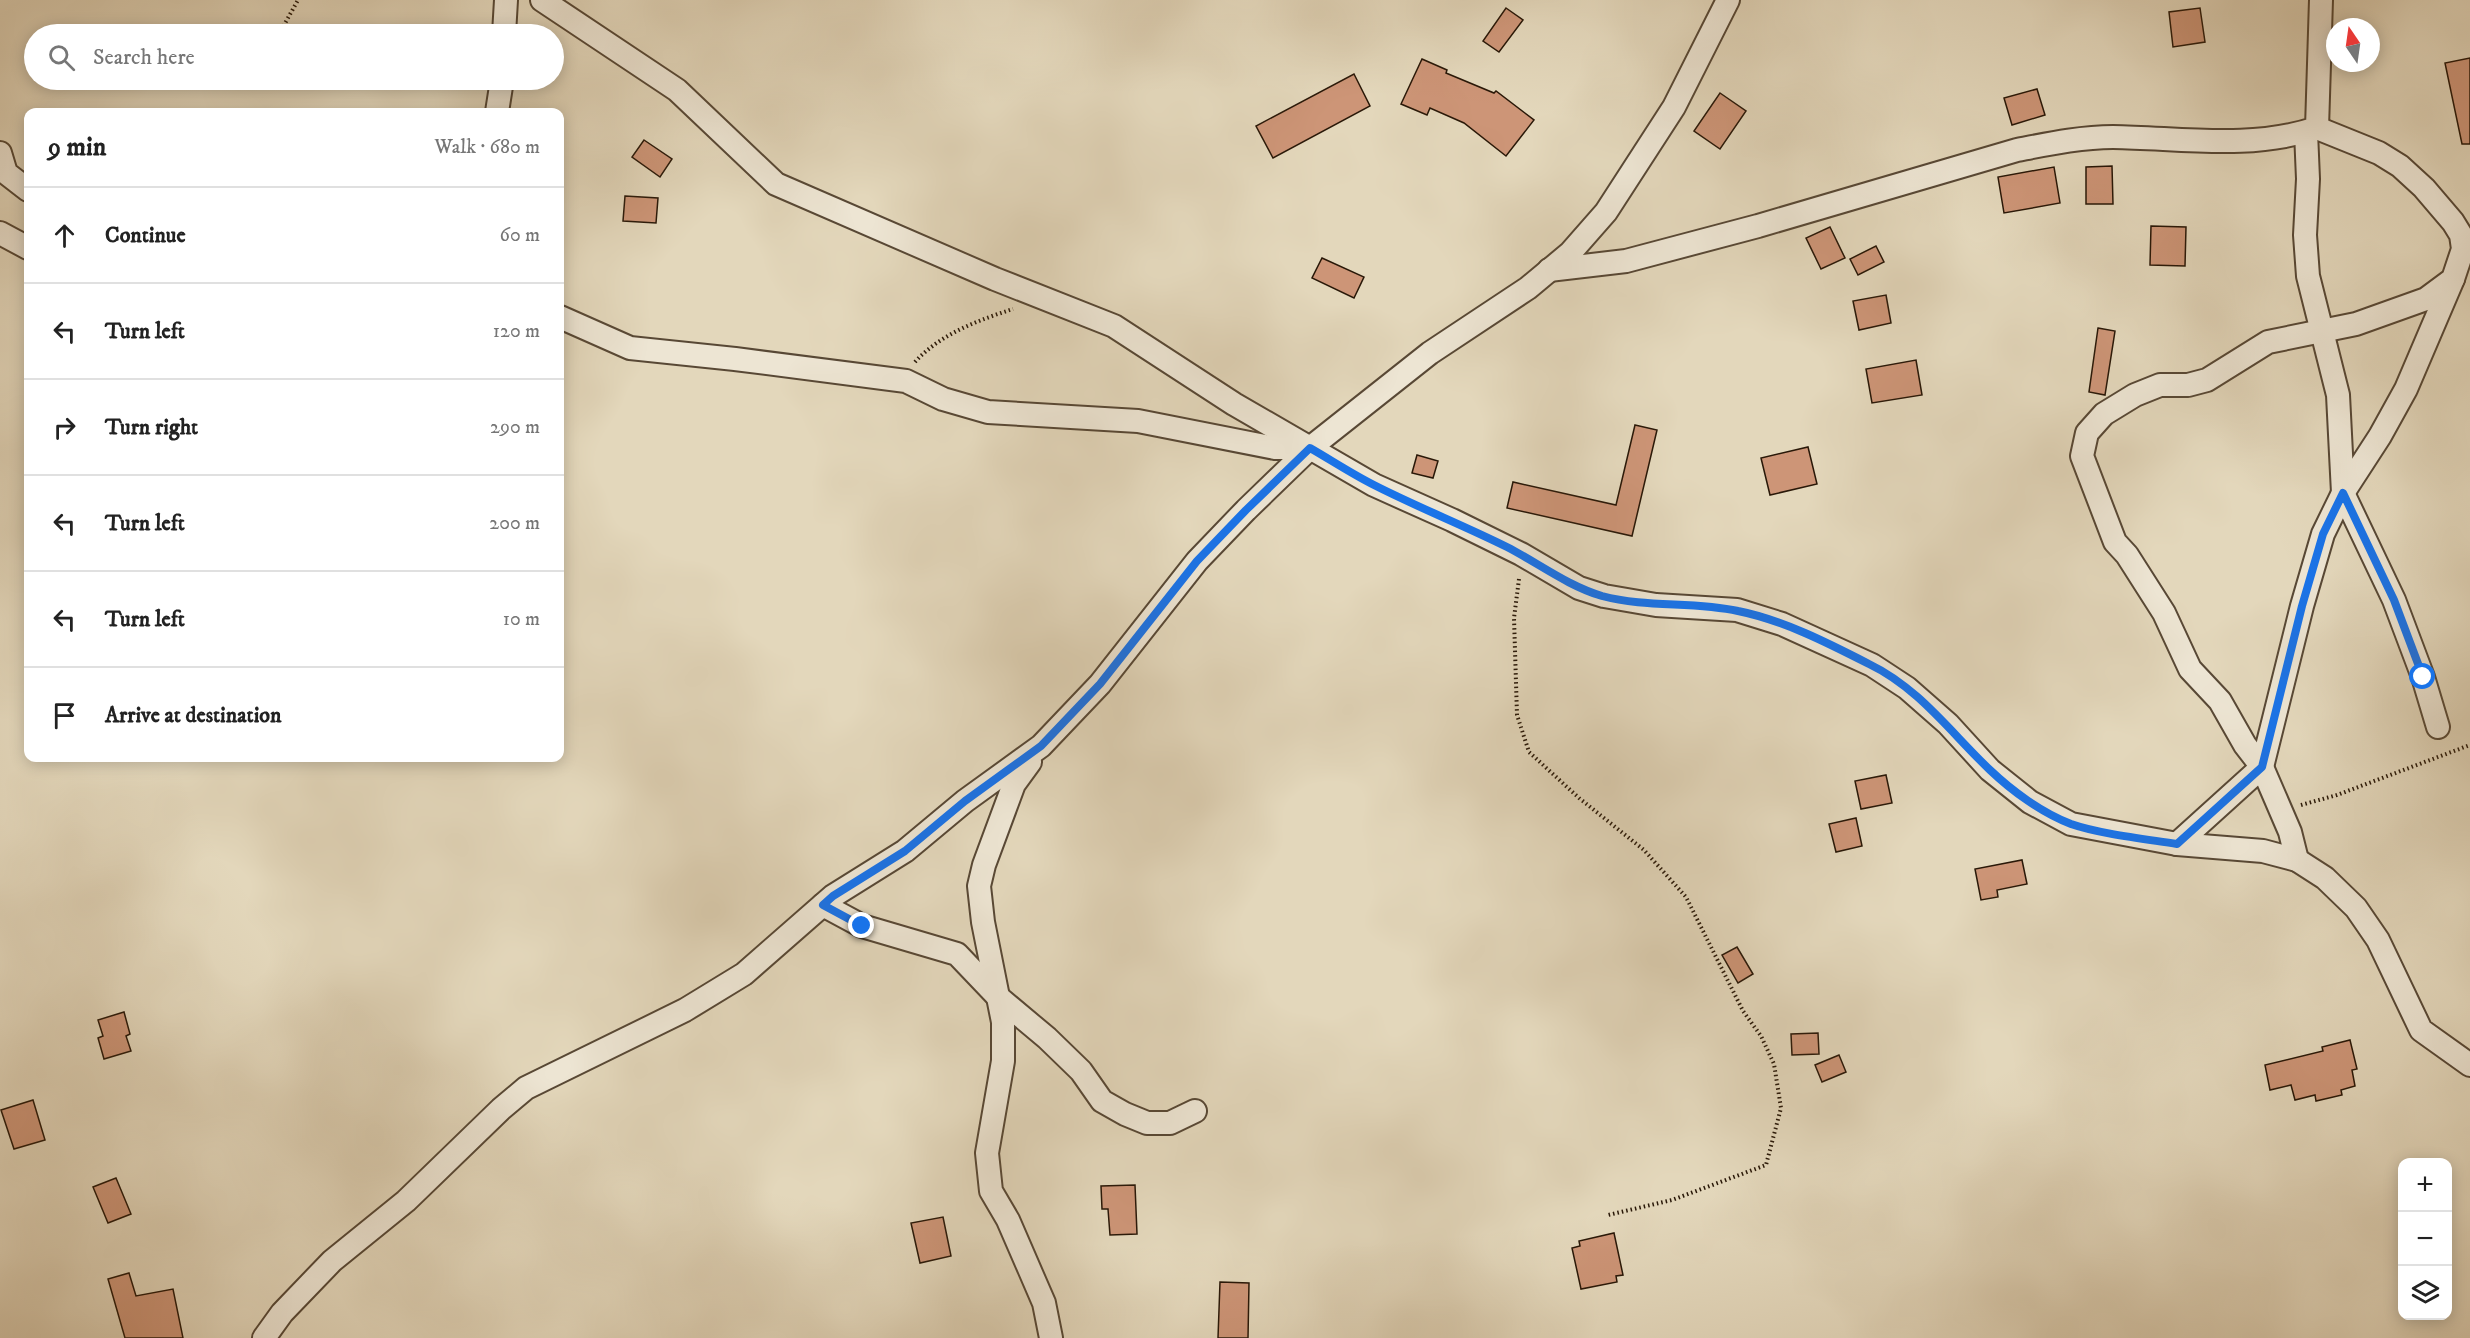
<!DOCTYPE html>
<meta charset="utf-8">
<style>
body{margin:0;font-family:"IM FELL DW Pica",serif;background:#f6f6f6;color:#222}
.controls{position:absolute;right:18px;bottom:18px;display:grid;overflow:hidden;border-radius:12px;box-shadow:0 3px 15px #0003}
.controls button{width:54px;height:54px;display:grid;place-items:center;padding:0;border:0;border-bottom:2px solid #e0e0e0;background:#fff;color:#222;font:30px sans-serif}
.compass{position:absolute;left:2326px;top:18px;width:54px;height:54px;border-radius:50%;background:#fff;box-shadow:0 3px 15px #0003;rotate:347deg}
.stop{position:absolute;width:18px;height:18px;margin:-14px;border:4px solid #1a73e8;border-radius:50%;background:#fff}
.stop.end{background:#1a73e8;border-color:#fff;box-shadow:0 2px 6px #0008}
.list{margin:0;padding:0;list-style:none}
h2{display:flex;justify-content:space-between;align-items:center;height:78px;margin:0;padding:0 24px;font-size:26px}
h2 small{font-size:20px;font-weight:400;color:#767676}
.list li{display:grid;grid-template-columns:39px 1fr auto;gap:18px;align-items:center;box-sizing:border-box;height:96px;padding:0 24px;border-top:2px solid #e0e0e0}
.list b{display:block;font-size:22px;white-space:nowrap}
.list em{font-size:20px;font-style:normal;color:#767676}
.icon{flex:none;width:33px;height:33px;fill:none;stroke:currentColor;stroke-width:2;stroke-linecap:round;stroke-linejoin:round}
.map{position:relative;flex:none;width:2470px;height:1338px;overflow:hidden}
.search{position:absolute;background:#fff;box-shadow:0 3px 15px #0003;left:24px;top:24px;width:540px;height:66px;display:flex;align-items:center;gap:15px;box-sizing:border-box;padding:0 21px;border-radius:33px;color:#767676;font-size:22px}
.panel{position:absolute;background:#fff;box-shadow:0 3px 15px #0003;left:24px;top:108px;width:540px;height:654px;border-radius:12px}
.map>svg:first-child{display:block}
.building{fill:#cd9577;stroke:#291808;stroke-width:1.5}
.lines{fill:none;stroke-linecap:round;stroke-linejoin:round}
.minor-casing{stroke:#584835;stroke-width:26}
.path{stroke:#291808;stroke-width:4;stroke-dasharray:1.5 3;stroke-linecap:butt}
.minor{stroke:#ede5d3;stroke-width:22}
.route{stroke:#1a73e8;stroke-width:8}
</style>
<div class="map">
<svg width="2470" height="1338" viewBox="0 0 2470 1338">
<rect width="100%" height="100%" fill="#e3d7bb"/>
<filter id="stains"><feTurbulence type="fractalNoise" baseFrequency=".00333" numOctaves="4"/><feColorMatrix values="0 0 0 0 .2 0 0 0 0 .09 0 0 0 0 .02 0 0 0 .5 -.17"/></filter>
<radialGradient id="worn" r=".72"><stop offset=".6" stop-color="#630" stop-opacity="0"/><stop offset="1" stop-color="#630" stop-opacity=".3"/></radialGradient>
<!-- building -->
<g class="building">
<polygon points="1506,8 1523,20 1499,52 1483,41"/>
<polygon points="2200,8 2205,42 2173,47 2169,12"/>
<polygon points="2470,58 2470,144 2462,144 2445,63"/>
<polygon points="1422,59 1447,70 1446,73 1494,93 1496,91 1534,120 1506,156 1464,123 1430,108 1427,115 1401,104"/>
<polygon points="1354,74 1370,106 1273,158 1256,126"/>
<polygon points="2037,89 2045,115 2012,125 2004,98"/>
<polygon points="1720,93 1746,111 1720,149 1694,131"/>
<polygon points="644,140 672,159 660,177 632,157"/>
<polygon points="2112,166 2113,204 2086,204 2086,167"/>
<polygon points="2054,167 2060,203 2004,213 1998,177"/>
<polygon points="625,196 658,198 656,223 623,221"/>
<polygon points="2151,226 2186,227 2185,266 2150,265"/>
<polygon points="1830,227 1845,258 1821,269 1806,238"/>
<polygon points="1876,246 1884,262 1858,275 1850,259"/>
<polygon points="1322,258 1364,277 1354,298 1312,278"/>
<polygon points="1886,295 1891,323 1859,330 1853,301"/>
<polygon points="2098,328 2115,331 2105,395 2089,392"/>
<polygon points="1916,360 1922,395 1872,403 1866,369"/>
<polygon points="1635,425 1657,430 1632,536 1507,508 1513,482 1616,505"/>
<polygon points="1808,447 1817,484 1770,495 1761,458"/>
<polygon points="1417,455 1438,461 1433,478 1412,473"/>
<polygon points="1886,775 1892,803 1861,809 1855,781"/>
<polygon points="1856,818 1862,846 1836,852 1829,824"/>
<polygon points="2022,860 2027,884 1997,890 1998,897 1981,900 1975,869"/>
<polygon points="1737,947 1753,974 1738,983 1722,955"/>
<polygon points="124,1012 130,1034 126,1036 131,1051 104,1059 98,1038 103,1036 98,1020"/>
<polygon points="1818,1033 1819,1054 1792,1055 1791,1034"/>
<polygon points="2350,1040 2357,1069 2352,1070 2355,1086 2341,1090 2342,1095 2316,1101 2315,1095 2295,1100 2291,1085 2270,1090 2265,1065 2323,1051 2322,1047"/>
<polygon points="1839,1055 1846,1072 1822,1082 1815,1065"/>
<polygon points="33,1100 45,1140 14,1149 1,1110"/>
<polygon points="116,1178 131,1214 108,1223 93,1187"/>
<polygon points="1135,1185 1137,1234 1110,1235 1108,1209 1102,1209 1101,1186"/>
<polygon points="943,1217 951,1256 920,1263 911,1223"/>
<polygon points="1614,1233 1623,1275 1616,1276 1617,1282 1581,1289 1572,1248 1580,1246 1579,1241"/>
<polygon points="129,1273 136,1296 173,1289 183,1338 125,1338 108,1279"/>
<polygon points="1220,1282 1249,1283 1248,1338 1218,1338"/>
</g>
<g class="lines">
<!-- minor casing -->
<g class="minor-casing">
<g id="minor">
<polyline points="542,0 677,90 776,184 995,279 1114,326 1234,404 1374,485 1452,520 1521,554 1579,588 1604,596 1656,605 1737,610 1782,624 1872,665 1907,688 1948,724 1990,770 2030,802 2071,824 2177,844 2263,851 2297,860 2325,878 2356,908 2378,940 2421,1030 2470,1065"/>
<polyline points="504,34 506,0"/>
<polyline points="497,112 502,80"/>
<polyline points="2306,132 2308,179 2305,235 2308,276 2338,395 2343,493 2394,600 2423,677 2438,727"/>
<polyline points="0,153 6,173 28,190"/>
<polyline points="0,233 28,248"/>
<path d="M1549,270l77,-9 132,-35 259,-76c31,-6 64,-13 96,-13 69,1 137,13 204,-9l4,-128"/>
<polyline points="560,317 630,348 735,359 906,381 943,399 988,412 1138,421 1275,448 1309,448"/>
<polyline points="1030,762 1014,784 984,865 979,886 983,922 1003,1022 1003,1061 987,1153 991,1191 1008,1220 1044,1303 1051,1338"/>
<polyline points="2177,844 2262,767 2302,606 2323,534 2343,493 2380,436 2406,389 2453,279"/>
<polyline points="2297,860 2290,832 2262,767 2245,745 2220,701 2190,669 2164,613 2127,555 2115,542 2082,456 2087,433 2104,414 2135,395 2160,385 2188,385 2207,380 2268,342 2356,324 2426,299 2453,279 2463,249 2461,235 2453,222 2424,188 2400,166 2379,153 2317,128"/>
<polyline points="823,905 862,926 957,954 998,997 1047,1038 1081,1071 1102,1101 1125,1114 1147,1123 1170,1123 1195,1111"/>
<polyline points="264,1338 282,1313 332,1261 406,1201 501,1109 526,1088 685,1010 744,974 833,896 905,851 965,801 1041,746 1100,684 1197,561 1246,510 1310,448 1430,353 1528,288 1570,253 1606,212 1674,107 1728,0"/>
</g>
</g>
<!-- path -->
<g class="path">
<polyline points="279,34 298,0"/>
<polyline points="263,86 264,80"/>
<path d="M915,362c25,-28 64,-42 98,-53"/>
<polyline points="1519,579 1514,618 1517,715 1529,752 1579,798 1644,850 1686,897 1743,1011 1761,1036 1774,1064 1781,1108 1766,1165 1672,1200 1608,1215"/>
<polyline points="2301,805 2337,795 2470,745"/>
</g>
<!-- minor -->
<use href="#minor" class="minor"/>
</g>
<g class="lines">
<!-- route -->
<path class="route" d="M862,926l-39,-21 10,-9 72,-45 60,-50 76,-55 59,-62 97,-123 49,-51 64,-62c21,12 42,26 64,37 43,22 89,40 133,62 31,16 61,39 95,49 45,12 92,5 136,15 45,9 90,32 131,53 50,24 82,69 121,106 22,21 52,43 81,54 29,10 74,15 106,20l85,-77 40,-161 21,-72 20,-41 51,107 29,77"/>
</g>
<rect width="100%" height="100%" filter="url(#stains)"/>
<rect width="100%" height="100%" fill="url(#worn)"/>
</svg>
<div class="controls">
<button>+</button>
<button>−</button>
<button><svg class="icon" aria-label="layers" viewBox="0 0 24 24"><path d="M12 4l9 5-9 5-9-5zM3 14l9 5 9-5"/></svg></button>
</div>
<svg class="compass" viewBox="-18 -18 36 36"><path d="M0-13l5 13h-10z" fill="#e53935"/><path d="M0 13l5-13h-10z" fill="#767676"/></svg>
<div class="stop" style="left:2423px;top:677px"></div>
<div class="stop end" style="left:862px;top:926px"></div>
<div class="search"><svg class="icon" aria-label="search" viewBox="0 0 24 24"><circle cx="10" cy="10" r="6"/><path d="M15 15l6 6"/></svg>Search here</div>
<section class="panel">
<h2>9 min<small>Walk · 680 m</small></h2>
<ul class="list">
<li><svg class="icon" aria-label="ahead" viewBox="0 0 24 24"><path d="M12 20V5M6 11l6-6 6 6"/></svg><div><b>Continue</b></div><em>60 m</em></li>
<li><svg class="icon" aria-label="left" viewBox="0 0 24 24"><path d="M17 20v-9H6M10 6l-5 5 5 5"/></svg><div><b>Turn left</b></div><em>120 m</em></li>
<li><svg class="icon" aria-label="right" viewBox="0 0 24 24"><path d="M7 20v-9h11M14 6l5 5-5 5"/></svg><div><b>Turn right</b></div><em>290 m</em></li>
<li><svg class="icon" aria-label="left" viewBox="0 0 24 24"><path d="M17 20v-9H6M10 6l-5 5 5 5"/></svg><div><b>Turn left</b></div><em>200 m</em></li>
<li><svg class="icon" aria-label="left" viewBox="0 0 24 24"><path d="M17 20v-9H6M10 6l-5 5 5 5"/></svg><div><b>Turn left</b></div><em>10 m</em></li>
<li><svg class="icon" aria-label="arrive" viewBox="0 0 24 24"><path d="M6 21V4h12l-3 4 3 4H6"/></svg><div><b>Arrive at destination</b></div></li>
</ul>
</section>
</div>
